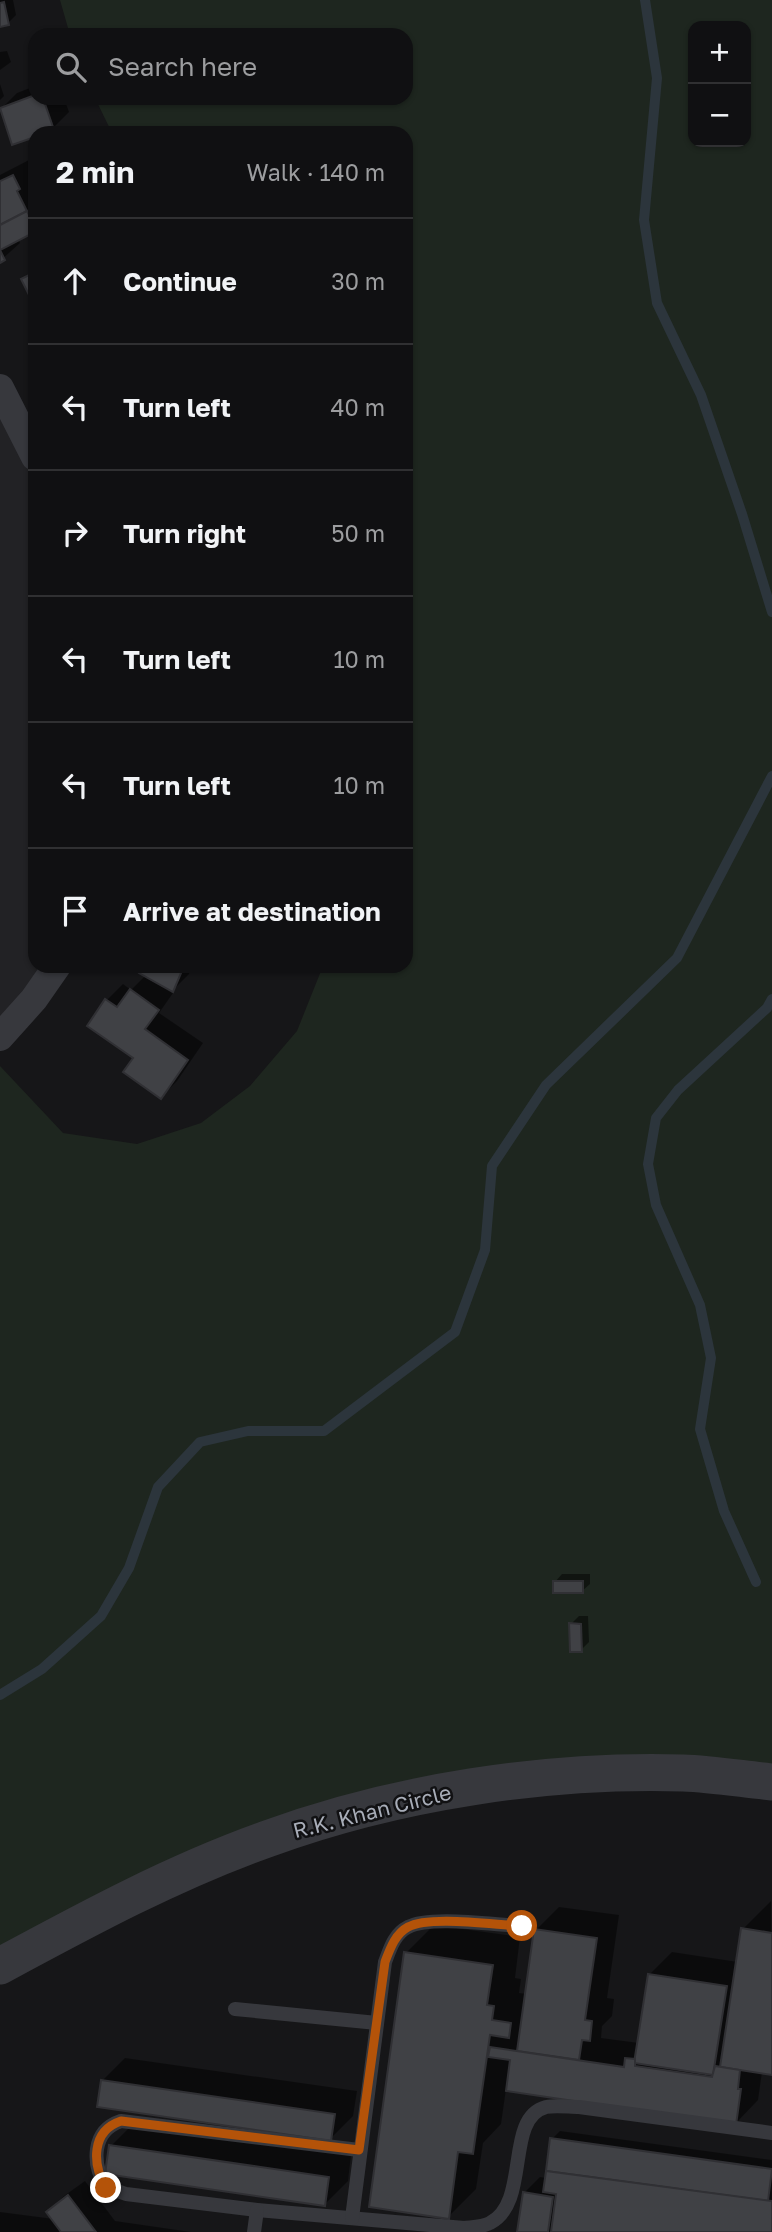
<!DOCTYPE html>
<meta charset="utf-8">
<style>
body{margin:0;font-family:"Golos Text",sans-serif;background:#19191b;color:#f1f3f6}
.controls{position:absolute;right:21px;top:21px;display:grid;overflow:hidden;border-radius:14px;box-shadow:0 2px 5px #0004}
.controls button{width:63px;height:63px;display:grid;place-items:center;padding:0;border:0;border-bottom:2px solid #303032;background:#101012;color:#f1f3f6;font:35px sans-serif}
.stop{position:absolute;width:21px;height:21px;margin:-16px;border:5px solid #b45309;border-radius:50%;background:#fff}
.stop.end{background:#b45309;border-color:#fff;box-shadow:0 2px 7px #0008}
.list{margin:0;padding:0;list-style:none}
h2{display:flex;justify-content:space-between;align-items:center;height:91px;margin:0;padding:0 28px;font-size:30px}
h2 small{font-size:23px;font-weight:400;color:#9c9d9f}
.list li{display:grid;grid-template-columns:46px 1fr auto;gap:21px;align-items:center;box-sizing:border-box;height:126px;padding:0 28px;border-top:2px solid #303032}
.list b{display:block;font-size:26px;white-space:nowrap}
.list em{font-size:23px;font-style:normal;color:#9c9d9f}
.icon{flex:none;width:38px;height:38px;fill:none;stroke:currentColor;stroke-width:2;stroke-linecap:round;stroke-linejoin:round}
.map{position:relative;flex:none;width:772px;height:2232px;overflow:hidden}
.search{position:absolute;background:#101012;box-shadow:0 2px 5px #0004;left:28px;top:28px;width:385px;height:77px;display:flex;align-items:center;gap:18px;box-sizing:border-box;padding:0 24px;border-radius:21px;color:#9c9d9f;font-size:26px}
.panel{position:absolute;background:#101012;box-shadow:0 2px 5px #0004;left:28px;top:126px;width:385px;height:847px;border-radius:21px}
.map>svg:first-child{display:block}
.built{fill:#222225}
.green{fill:#1e261f;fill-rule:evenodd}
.shadow{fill:#0007}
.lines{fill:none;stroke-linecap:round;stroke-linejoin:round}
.stream{stroke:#2c353c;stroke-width:10}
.building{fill:#404145;stroke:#303034;stroke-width:2}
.service{stroke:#37383d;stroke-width:14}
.minor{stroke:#37383d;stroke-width:28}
.tertiary{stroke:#37383d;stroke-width:37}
.route{stroke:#b45309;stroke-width:9}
.labels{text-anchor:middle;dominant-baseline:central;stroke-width:5;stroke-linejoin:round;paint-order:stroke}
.street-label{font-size:21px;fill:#a8adb8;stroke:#111113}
</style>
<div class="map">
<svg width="772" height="2232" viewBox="0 0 772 2232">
<rect width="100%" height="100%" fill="#161618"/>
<!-- built -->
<polygon class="built" points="0,386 35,456 35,966 60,966 0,1041"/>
<!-- green -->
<path class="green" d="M60,0h712v1778l-407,27 -365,156v-895l63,67 74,11 64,-21 49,-37 47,-55 26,-65h83v-833h-294l-17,-35h311v-63h-336zM693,26h53v116h-53z"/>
<!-- shadow -->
<g class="shadow">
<polygon points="0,0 13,0 16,15 8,23 0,25"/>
<polygon points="7,51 11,62 0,70 0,52"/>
<polygon points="0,84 4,96 0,100"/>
<polygon points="35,86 35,98 64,98 69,112 53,128 35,135 1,109 17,93"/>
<polygon points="29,160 35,172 32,174 35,179 35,230 18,239 20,243 0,261 0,175"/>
<polygon points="144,966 192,966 189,974 171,992 173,993 159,1013 203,1043 177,1081 161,1097 135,1057 107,1000 123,984 131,990 146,975"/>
<polygon points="562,1574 590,1574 590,1584 582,1591 555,1582"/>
<polygon points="579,1616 588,1616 589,1642 581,1650 571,1624"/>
<polygon points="771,1901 772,2073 762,2072 758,2100 736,2123 506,2089 501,2124 483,2143 476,2189 448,2217 406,1953 434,1925 520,1937 515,1978 521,1979 519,1993 527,1994 536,1930 559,1907 619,1915 607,1998 614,1999 612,2016 602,2026 601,2038 639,2043 649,1975 672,1952 738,1962 743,1929"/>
<polygon points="125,2058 357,2091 353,2116 330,2139 102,2081"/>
<polygon points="134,2123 351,2155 348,2181 325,2204 111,2146"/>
<polygon points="560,2131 772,2160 772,2232 519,2232 524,2193 540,2177 546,2178 552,2139"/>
<polygon points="85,2181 115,2221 191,2232 0,2232 0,2212 54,2219 48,2212 64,2196"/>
</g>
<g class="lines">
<!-- stream -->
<g class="stream">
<polyline points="645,0 657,78 644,220 657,303 701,395 742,514 772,612"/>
<polyline points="756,1582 724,1511 700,1429 711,1358 700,1305 656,1205 648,1164 656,1118 678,1090 767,1008 772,999"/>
<polyline points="0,1695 42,1669 101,1616 129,1568 158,1487 200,1442 248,1431 324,1431 455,1332 485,1250 492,1166 546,1085 677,958 772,776"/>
</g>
</g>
<!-- building -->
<g class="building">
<polygon points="4,2 9,25 0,27 0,3"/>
<polygon points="35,95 35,98 43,98 54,130 35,133 35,137 12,145 0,108"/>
<polygon points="13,175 20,189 17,191 27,211 0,225 0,181"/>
<polygon points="27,211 35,226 35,232 0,250 5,260 0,263 0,225"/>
<polygon points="35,272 35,297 31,299 21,279"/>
<polygon points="142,966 184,966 173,992 139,973"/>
<polygon points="130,989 159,1010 145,1029 188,1060 161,1099 123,1072 133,1058 87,1026 105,999 117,1007"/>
<rect x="553" y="1581" width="30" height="12"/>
<polygon points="569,1623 581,1624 582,1652 570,1652"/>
<polygon points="741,1928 772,1933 772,2075 720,2067"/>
<polygon points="534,1929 597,1938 585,2020 592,2021 590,2041 582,2040 579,2060 517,2051"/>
<polygon points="404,1952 493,1965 487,2005 494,2006 492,2020 511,2023 509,2038 490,2035 473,2154 458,2152 449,2219 369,2207"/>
<polygon points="648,1974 727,1986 713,2075 634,2063"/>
<polygon points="490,2047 624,2067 625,2058 635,2059 635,2066 712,2077 715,2066 740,2070 738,2089 741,2089 736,2125 506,2091 510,2060 488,2057"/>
<polygon points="101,2080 335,2114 331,2141 97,2107"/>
<polygon points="550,2138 772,2169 768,2201 546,2171"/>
<polygon points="109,2145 329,2177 325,2206 105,2174"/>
<polygon points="546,2171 772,2201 772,2232 551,2232 556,2194 543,2192"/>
<polygon points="523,2192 553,2197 548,2232 517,2232"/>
<polygon points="68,2195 96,2232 61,2232 46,2212"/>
</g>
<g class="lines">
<!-- service -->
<g class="service">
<polyline points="235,2009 377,2023"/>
<path d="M359,2150l-238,-29c-30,10 -29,43 -15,66l20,7 131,16 207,18c8,-1 19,-1 26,-5 41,-21 14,-105 56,-116 10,-2 23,0 33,0l193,26"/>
<path d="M352,2218l33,-256c5,-13 9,-28 23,-35 22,-12 87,-2 114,-1"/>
<polyline points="254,2232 257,2210"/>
</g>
<!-- minor -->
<g class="minor">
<polyline points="0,388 35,457"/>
<polyline points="0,1037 34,999 57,966"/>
</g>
<!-- tertiary -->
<path class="tertiary" d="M0,1966c87,-47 174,-94 267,-127 128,-47 279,-70 416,-66 29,1 59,6 89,9"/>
</g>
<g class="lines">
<!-- route -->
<path class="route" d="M106,2188c-14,-24 -15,-57 15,-67l238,29 26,-188c5,-13 10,-28 23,-35 22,-12 87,-2 114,-1"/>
</g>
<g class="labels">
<!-- street labels -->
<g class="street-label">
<text transform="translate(372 1811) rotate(-14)">R.K. Khan Circle</text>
</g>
</g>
</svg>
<div class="controls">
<button>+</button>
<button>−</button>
</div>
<div class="stop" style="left:522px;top:1926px"></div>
<div class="stop end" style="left:106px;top:2188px"></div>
<div class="search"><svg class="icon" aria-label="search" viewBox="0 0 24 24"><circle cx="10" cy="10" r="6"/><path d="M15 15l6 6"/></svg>Search here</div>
<section class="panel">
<h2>2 min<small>Walk · 140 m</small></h2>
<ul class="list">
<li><svg class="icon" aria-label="ahead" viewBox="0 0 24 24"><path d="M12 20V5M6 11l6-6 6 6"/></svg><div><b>Continue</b></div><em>30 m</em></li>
<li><svg class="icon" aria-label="left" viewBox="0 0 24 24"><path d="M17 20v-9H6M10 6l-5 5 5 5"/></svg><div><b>Turn left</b></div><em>40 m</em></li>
<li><svg class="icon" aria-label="right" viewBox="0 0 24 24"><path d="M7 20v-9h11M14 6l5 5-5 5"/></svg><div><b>Turn right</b></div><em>50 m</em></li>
<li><svg class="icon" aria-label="left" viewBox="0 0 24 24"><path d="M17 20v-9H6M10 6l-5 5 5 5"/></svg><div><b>Turn left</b></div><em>10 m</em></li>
<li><svg class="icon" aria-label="left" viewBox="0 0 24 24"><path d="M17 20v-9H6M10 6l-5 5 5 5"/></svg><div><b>Turn left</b></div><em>10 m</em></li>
<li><svg class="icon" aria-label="arrive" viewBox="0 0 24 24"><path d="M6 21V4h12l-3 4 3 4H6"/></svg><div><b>Arrive at destination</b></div></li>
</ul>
</section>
</div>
